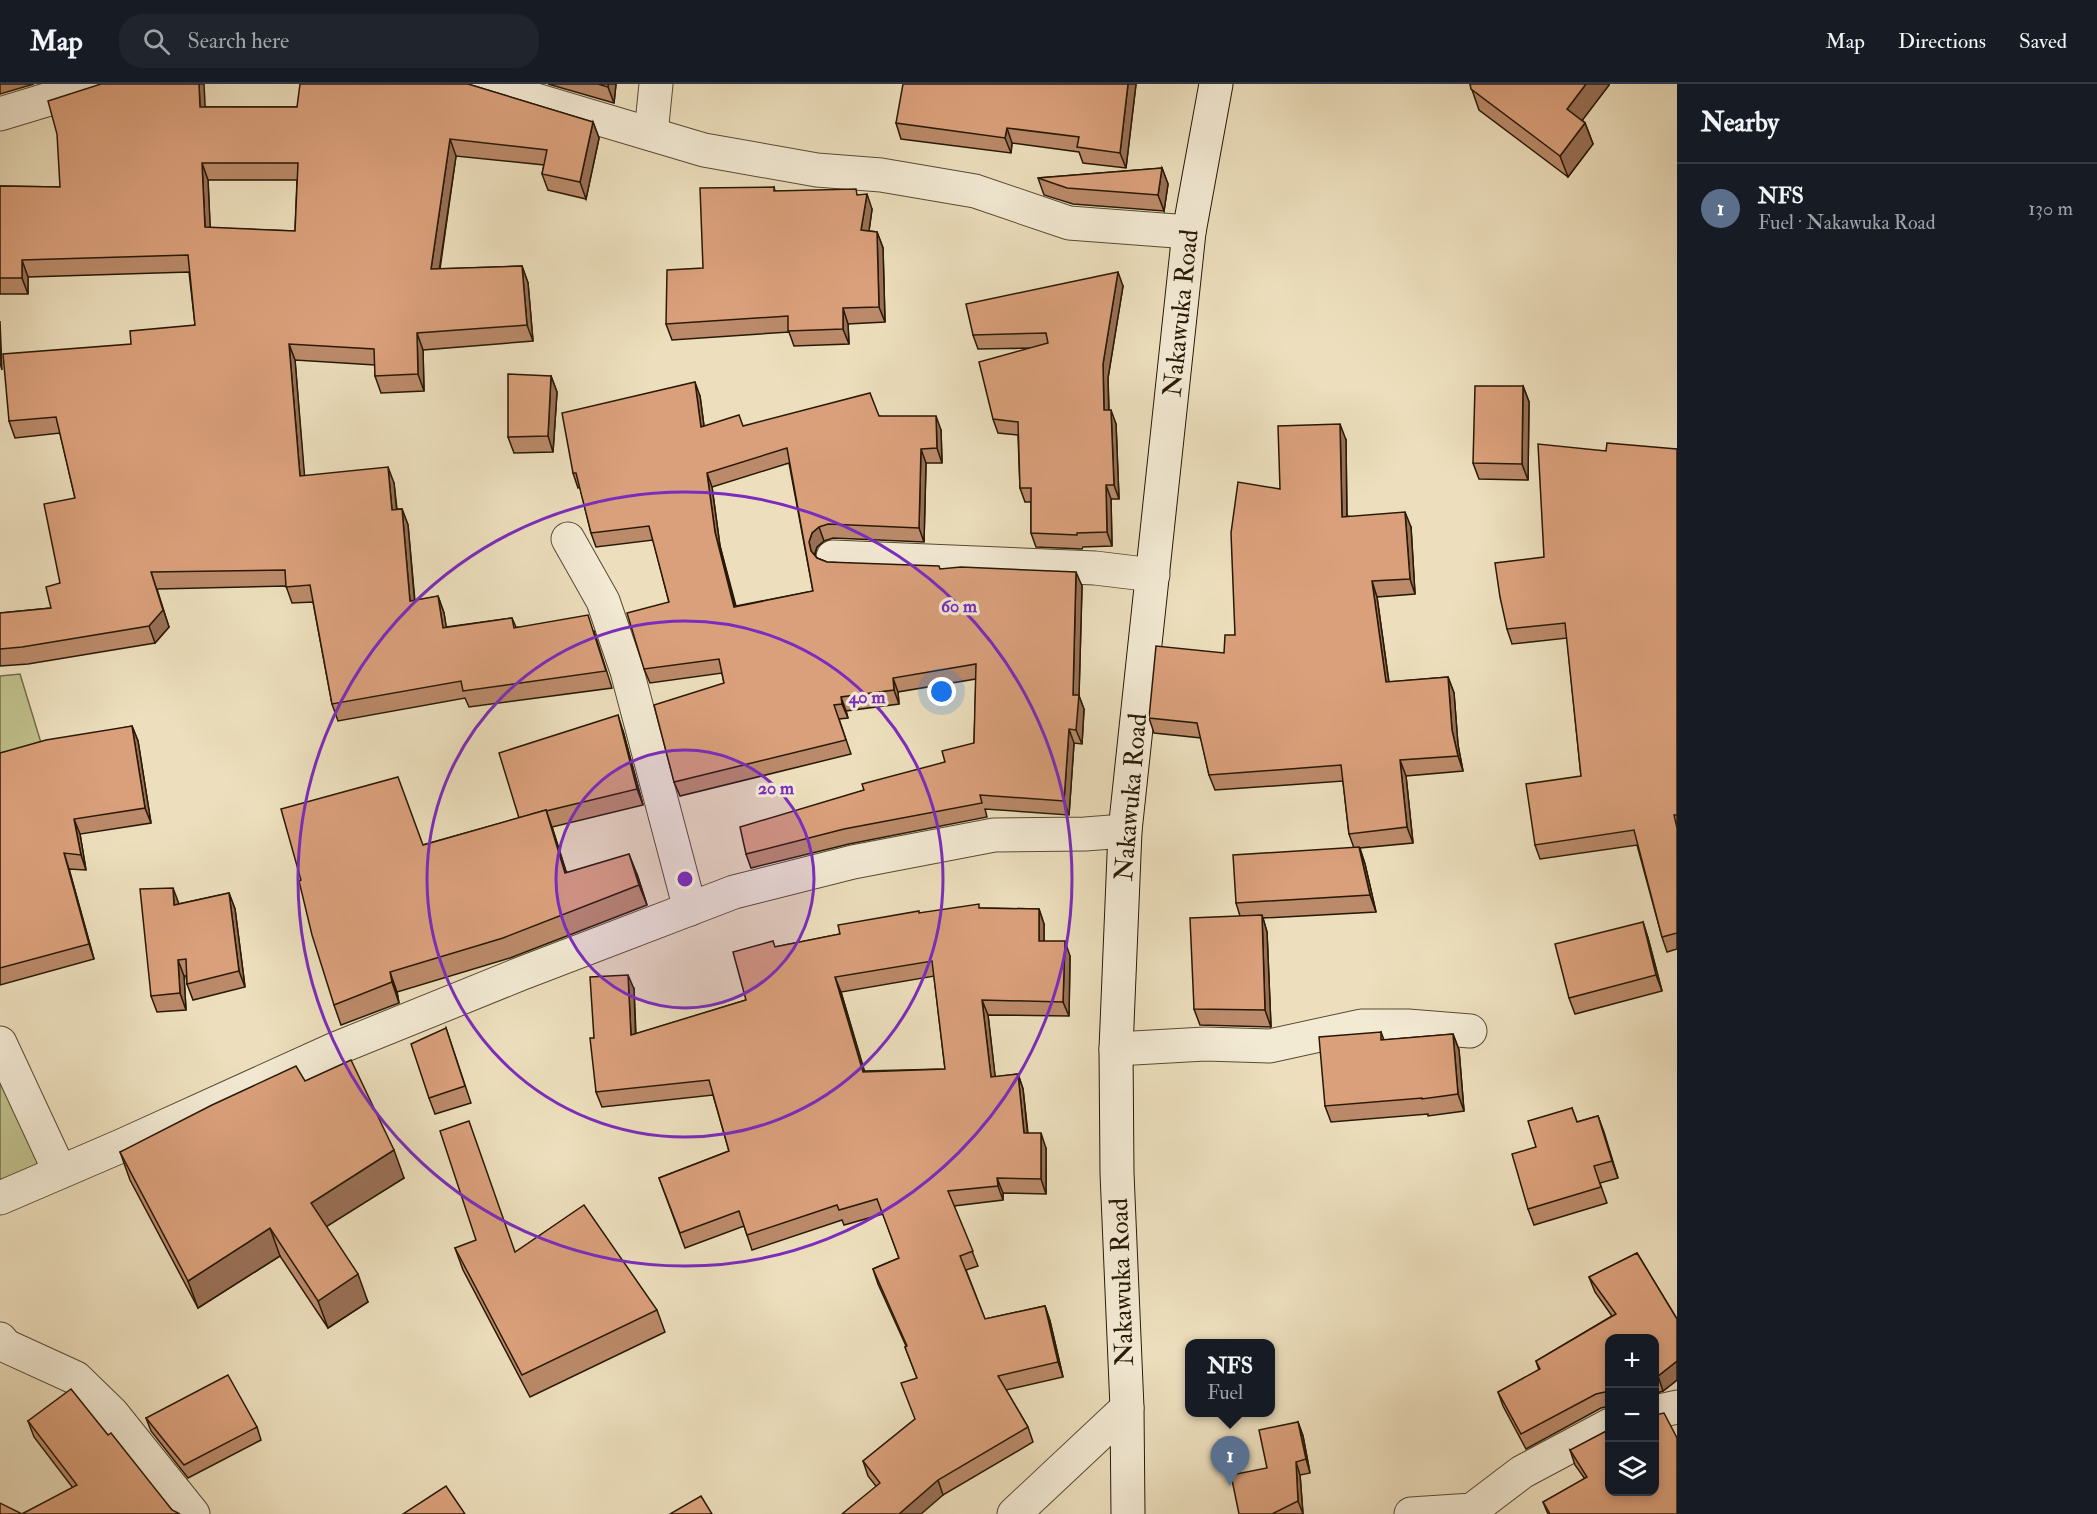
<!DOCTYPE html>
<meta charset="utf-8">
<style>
body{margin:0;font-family:"IM FELL Double Pica",serif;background:#20242c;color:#f1f3f6}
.controls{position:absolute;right:18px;bottom:18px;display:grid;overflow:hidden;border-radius:12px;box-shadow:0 3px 9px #0003}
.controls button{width:54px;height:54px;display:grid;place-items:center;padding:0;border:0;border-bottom:2px solid #363941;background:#171b24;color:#f1f3f6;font:30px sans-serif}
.you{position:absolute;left:942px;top:608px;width:21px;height:21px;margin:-15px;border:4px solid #fff;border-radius:50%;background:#1a73e8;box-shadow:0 0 0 9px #1a73e833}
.badge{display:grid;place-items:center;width:39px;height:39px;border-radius:50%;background:#2563eb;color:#fff;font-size:20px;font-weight:700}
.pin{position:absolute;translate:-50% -50px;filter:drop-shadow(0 2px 3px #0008)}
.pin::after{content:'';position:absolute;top:32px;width:21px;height:18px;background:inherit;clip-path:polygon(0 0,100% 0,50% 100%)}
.popup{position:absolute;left:1185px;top:1255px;width:90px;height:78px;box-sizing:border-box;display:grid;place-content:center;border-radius:12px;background:#171b24;filter:drop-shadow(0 2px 4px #0005);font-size:20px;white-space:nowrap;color:#9ea1a6}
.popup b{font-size:22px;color:#f1f3f6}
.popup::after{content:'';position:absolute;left:50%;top:100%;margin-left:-12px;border:12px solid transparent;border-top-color:#171b24}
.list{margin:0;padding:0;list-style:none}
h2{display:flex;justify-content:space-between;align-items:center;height:78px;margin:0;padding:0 24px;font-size:26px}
h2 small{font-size:20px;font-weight:400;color:#9ea1a6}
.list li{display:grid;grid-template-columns:39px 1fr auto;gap:18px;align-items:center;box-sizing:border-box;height:90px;padding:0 24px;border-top:2px solid #363941}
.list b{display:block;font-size:22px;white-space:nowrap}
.list p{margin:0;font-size:20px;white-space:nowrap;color:#9ea1a6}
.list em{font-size:20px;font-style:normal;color:#9ea1a6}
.icon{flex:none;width:33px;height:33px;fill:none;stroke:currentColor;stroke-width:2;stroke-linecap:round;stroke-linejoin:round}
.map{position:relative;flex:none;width:1677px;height:1430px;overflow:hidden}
header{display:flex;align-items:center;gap:36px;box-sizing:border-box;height:84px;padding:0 30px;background:#171b24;border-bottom:2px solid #363941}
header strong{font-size:28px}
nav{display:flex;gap:33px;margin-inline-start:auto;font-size:21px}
.search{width:420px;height:54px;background:#20242c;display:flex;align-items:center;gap:15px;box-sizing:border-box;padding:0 21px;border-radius:24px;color:#9ea1a6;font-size:22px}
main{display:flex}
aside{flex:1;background:#171b24}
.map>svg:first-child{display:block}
.green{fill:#c0c08c;stroke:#746c48;stroke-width:1.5}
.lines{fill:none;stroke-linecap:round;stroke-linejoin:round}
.street-casing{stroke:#594a33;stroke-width:35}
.secondary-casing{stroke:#281905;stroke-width:35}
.street{stroke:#f3ead4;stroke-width:33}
.secondary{stroke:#f3ead4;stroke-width:33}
.wall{fill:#bb8a6a;stroke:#281905;stroke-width:1.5;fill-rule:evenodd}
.shaded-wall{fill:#997056;stroke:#281905;stroke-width:1.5}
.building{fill:#daa07b;stroke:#281905;stroke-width:1.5;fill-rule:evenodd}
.ring{fill:none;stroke:#7b2cbf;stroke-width:3}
.labels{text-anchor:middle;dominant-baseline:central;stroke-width:6;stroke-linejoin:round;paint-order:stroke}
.street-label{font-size:26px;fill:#281905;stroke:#f3ead4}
.centre{fill:#7b2cbf;stroke:#f3ead4;stroke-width:3}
.ring-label{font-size:18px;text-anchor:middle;font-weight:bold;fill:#7b2cbf;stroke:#f3ead4;stroke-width:6;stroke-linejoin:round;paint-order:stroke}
</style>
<header>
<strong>Map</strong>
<div class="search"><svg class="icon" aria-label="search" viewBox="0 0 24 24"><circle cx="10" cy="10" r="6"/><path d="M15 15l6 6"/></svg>Search here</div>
<nav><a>Map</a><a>Directions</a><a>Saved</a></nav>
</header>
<main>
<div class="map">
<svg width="1677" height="1430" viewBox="0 0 1677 1430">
<rect width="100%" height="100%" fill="#eddfbd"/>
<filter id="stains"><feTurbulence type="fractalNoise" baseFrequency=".00333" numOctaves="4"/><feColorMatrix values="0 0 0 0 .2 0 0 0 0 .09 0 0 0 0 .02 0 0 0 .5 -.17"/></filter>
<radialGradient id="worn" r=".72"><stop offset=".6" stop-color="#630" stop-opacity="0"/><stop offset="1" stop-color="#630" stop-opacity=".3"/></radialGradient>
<!-- green -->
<g class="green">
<polygon points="20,590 42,662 0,679 0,592"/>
<polygon points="0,970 42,1084 0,1101"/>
</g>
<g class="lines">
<!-- street casing -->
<g class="street-casing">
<g id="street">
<polyline points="482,0 704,66 817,86 881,91 975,107 1069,139 1189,148"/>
<polyline points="0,30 99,0"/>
<polyline points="651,50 656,0"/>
<polyline points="568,455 603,517 627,587 690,825"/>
<polyline points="833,473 1095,484 1153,491"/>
<polyline points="0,959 60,1088"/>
<polyline points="1116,965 1205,960 1270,962 1361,942 1408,942 1470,947"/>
<polyline points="0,1114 121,1062 335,965 520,890 734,808 853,778 994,751 1085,750 1125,747"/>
<polyline points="0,1255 6,1262 76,1294 112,1329 193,1430"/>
<polyline points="1654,1328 1677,1323"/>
<polyline points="1014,1430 1127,1324"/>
<polyline points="1411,1430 1472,1426 1522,1388 1610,1341"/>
</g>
</g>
<!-- secondary casing -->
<g class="secondary-casing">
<polyline id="secondary" points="1128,1430 1127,1324 1117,1089 1116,965 1125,747 1189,148 1216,0"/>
</g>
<!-- street -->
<use href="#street" class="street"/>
<!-- secondary -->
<use href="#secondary" class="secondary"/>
</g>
<!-- wall -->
<g class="wall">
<polygon points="0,0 34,0 0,10"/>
<polygon points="548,0 616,0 614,19"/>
<polygon points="1136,0 1126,84 1083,79 1079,68 1012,59 1011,69 901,55 896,39"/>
<polygon points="1470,0 1609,0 1609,1 1582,36 1585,39 1593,60 1568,93 1479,26"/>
<path d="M98,1l107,22h92l174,-22 122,37 6,16 -13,61 -38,-9 -6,-16 2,-9 -88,-9 -16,113 82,-3 6,17 5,58 -110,9 1,41 -43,2 -6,-17v-11l-80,-5 9,116 90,7 3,26h5l6,16 7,76 23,-5 6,17 2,14 66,-9 4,9 78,4 18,57 -143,19 -4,-9 -127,23 -6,-17 -19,-102 -21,1 -6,-17 -129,3 12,38 -14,16 -127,21 -28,2v-53l51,-5 9,-25 15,-85 -15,-65 -45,5 -6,-17 122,-77 64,-19 -6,-53 -161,5v17h-28v-108l60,1zM208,96h89l-2,51 -85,-3z"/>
<polygon points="1162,84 1168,100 1164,127 1073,120 1044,111 1038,94"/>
<polygon points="774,103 775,107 858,111 872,125 869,147 877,148 883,164 885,238 848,240 849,260 794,262 789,248 672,256 666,240 703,184"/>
<polygon points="1123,202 1108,294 1109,326 1116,340 1119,415 1111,415 1112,462 1083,463 1082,465 1036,463 1031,449 1031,418 1025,418 1020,404 1018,351 998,349 993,335 1031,264 978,265 973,251"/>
<polygon points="551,292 557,308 553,368 514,369 508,353"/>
<polygon points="1523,302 1529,318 1528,396 1479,395 1473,379"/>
<path d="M700,312l4,30h39l136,-10 62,14 1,33h-16l-2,79 -91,-4 -9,3 -7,6 -2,8 2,3 10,4 113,7 142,17 -3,110 5,13 -2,35 -8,-1 -5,72 -84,-6 2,8 -138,27 -98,24 -5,-14 118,-64 81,-28 29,-19 2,-64 -78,13 1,12 -53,7 2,7 -9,1 12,35 -171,42 -6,-14 50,-99 -2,-10 -72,10 -6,-14 25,-67 -16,-62 -57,7 -5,-14 -11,-46 -2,1 -5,-15zM789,379l24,128 -77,15 -16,-60 -8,-59z"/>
<polygon points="1346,356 1347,432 1411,443 1415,510 1377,513 1389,598 1448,593 1454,609 1458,661 1463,687 1406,692 1413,759 1360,764 1365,780 1376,828 1263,834 1267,848 1271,943 1200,941 1194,925 1240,832 1236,819 1354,764 1349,750 1343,697 1215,706 1209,691 1201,654 1154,649 1149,634 1224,569 1235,551 1280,405"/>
<polygon points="1677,365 1677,865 1667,868 1662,853 1637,761 1540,775 1535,761 1581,692 1567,554 1512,560 1507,545 1544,473 1606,367"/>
<polygon points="132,642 138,657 151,739 80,750 86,786 69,785 94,875 0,901 0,669"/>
<polygon points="623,647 643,721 552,743 566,788 637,790 647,821 510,874 397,908 399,919 341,941 334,921 423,761 519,734"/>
<polygon points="229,809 235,825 245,903 193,916 187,900 186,892 184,892 186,926 157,928 151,912 179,820"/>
<path d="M980,824l59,1 5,15v17l26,15 -1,60 -81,-1 7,62 23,-3 5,15 5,44 18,15v46l-43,-1v7l-49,6 24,60 -12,4 19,49 60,-13 5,15 13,56 -57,13 22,37 5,15 -90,53 -67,-9 -8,-10 -5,-15 52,-42 2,-41 -12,-31 1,-1 -28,-62 -5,-15 26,-11 -16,-44 -39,11 -2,-5 -90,30 -8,-24 -59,22 -26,-70 70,-27 -16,-56 -111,12 -6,-15 -2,-54 40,-49 2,45 110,-34 29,-53 65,-13 80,-21zM934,892l11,93 -81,2 -23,-79z"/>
<polygon points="1643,838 1648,854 1662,907 1575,930 1569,914"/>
<polygon points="446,944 471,1019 435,1030 429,1014"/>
<polygon points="1381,948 1384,956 1453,950 1459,966 1464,1027 1428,1032 1428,1030 1331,1038 1325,1022"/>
<polygon points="305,997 404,1094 326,1142 368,1218 328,1244 280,1172 198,1224 130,1096 120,1068"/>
<polygon points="1572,1024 1577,1038 1598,1032 1618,1094 1600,1099 1607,1119 1534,1141 1528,1125 1536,1063"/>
<polygon points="455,1164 515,1168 657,1226 665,1248 530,1313 463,1186"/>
<polygon points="1637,1169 1677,1235 1677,1296 1663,1307 1654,1310 1654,1254 1610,1254 1610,1322 1601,1324 1526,1365 1503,1322 1498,1308 1539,1286 1536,1277 1612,1232 1595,1208 1589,1193"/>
<polygon points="146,1334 257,1343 261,1356 188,1394 151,1347"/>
<polygon points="28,1337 108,1351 172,1426 22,1430 73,1404 34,1353"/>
<polygon points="1298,1338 1303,1352 1310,1389 1300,1391 1303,1430 1239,1430"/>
<polygon points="1570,1366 1677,1430 1548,1430 1543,1418 1585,1395 1575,1381"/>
</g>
<!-- shaded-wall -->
<g class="shaded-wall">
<polygon points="199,0 204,0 206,39 200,23"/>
<polygon points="608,0 616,0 614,19 608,3"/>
<polygon points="1128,0 1136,0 1126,84 1120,69"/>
<polygon points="1586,0 1609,0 1609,1 1575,46 1567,25"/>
<polygon points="593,38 599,54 586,115 580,98"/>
<polygon points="1585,39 1593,60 1568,93 1560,72"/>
<polygon points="1007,44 1012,59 1011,69 1005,54"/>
<polygon points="450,55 456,72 437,201 431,185"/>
<polygon points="202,79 208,96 211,160 205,143"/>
<polygon points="1162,84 1168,100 1164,127 1158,111"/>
<polygon points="867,110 872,125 867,161 861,146"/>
<polygon points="877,148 883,164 885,238 879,223"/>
<polygon points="22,176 28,193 28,210 22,194"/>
<polygon points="522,182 528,199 533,257 527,241"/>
<polygon points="1118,188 1123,202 1108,294 1109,340 1104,326 1103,280"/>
<polygon points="843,224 848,240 849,260 843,245"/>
<polygon points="0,237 2,286 0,279"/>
<polygon points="417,249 423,266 424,307 418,290"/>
<polygon points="289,260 295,276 306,409 300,392"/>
<polygon points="551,292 557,308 553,368 548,352"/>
<polygon points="695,298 700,312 706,357 701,343"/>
<polygon points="1523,302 1529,318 1528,396 1522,380"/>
<polygon points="1111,326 1116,340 1119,415 1114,401"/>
<polygon points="936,332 941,346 942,379 937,364"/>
<polygon points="1340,340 1346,356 1347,448 1342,433"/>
<polygon points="921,365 926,379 924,458 919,444"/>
<polygon points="388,383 394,399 398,442 392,426"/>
<polygon points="707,389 712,403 720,462 739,537 734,523 715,448"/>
<polygon points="1106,401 1111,415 1112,462 1107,448"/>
<polygon points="402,425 408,441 416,534 410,517"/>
<polygon points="1405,428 1411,443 1415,510 1410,495"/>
<polygon points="819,443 824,457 817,463 814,472 811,467 809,458 812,449"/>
<polygon points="151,488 169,543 155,559 149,542"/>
<polygon points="1076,488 1082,502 1079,612 1084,625 1082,660 1076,646 1073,611"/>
<polygon points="1372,497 1377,513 1391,614 1386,598"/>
<polygon points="438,512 444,529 449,560 443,544"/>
<polygon points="1448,593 1454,609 1458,661 1463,687 1458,672 1452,646"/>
<polygon points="893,594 898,608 899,620 894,606"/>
<polygon points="841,613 846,627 848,634 842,620"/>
<polygon points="618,631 623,647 643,721 637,705"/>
<polygon points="132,642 138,657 151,739 145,724"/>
<polygon points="1069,645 1074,659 1069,731 1064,717"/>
<polygon points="1400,676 1406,692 1413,759 1407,743"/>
<polygon points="546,726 553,746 573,809 565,789"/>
<polygon points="74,735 80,750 86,786 81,771"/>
<polygon points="1359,763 1365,780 1376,828 1370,811"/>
<polygon points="64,769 69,785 94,875 89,860"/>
<polygon points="629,770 637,790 647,821 639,801"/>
<polygon points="173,804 179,820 180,838 174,821"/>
<polygon points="229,809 235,825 245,903 239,887"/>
<polygon points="1039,825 1044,840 1044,872 1039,857"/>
<polygon points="1262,831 1267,848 1271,943 1265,926"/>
<polygon points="1643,838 1648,854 1662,907 1656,891"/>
<polygon points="1065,857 1070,872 1069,932 1063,918"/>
<polygon points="178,876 184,892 186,926 180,909"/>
<polygon points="390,888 397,908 399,919 392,898"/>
<polygon points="628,891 634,905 636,966 631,951"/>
<polygon points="835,893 841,908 869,1002 863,988"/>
<polygon points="982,916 988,931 997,1008 991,993"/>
<polygon points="1453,950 1459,966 1464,1027 1458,1010"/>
<polygon points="1018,990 1023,1005 1029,1064 1024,1049"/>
<polygon points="1598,1032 1604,1048 1618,1094 1612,1077"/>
<polygon points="1041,1049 1046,1064 1046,1110 1041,1095"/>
<polygon points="394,1066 404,1094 321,1146 311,1119"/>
<polygon points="997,1094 1003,1109 1003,1116 998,1102"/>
<polygon points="270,1144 280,1172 198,1224 188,1197"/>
<polygon points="358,1190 368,1218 328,1244 318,1217"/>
<polygon points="1045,1222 1050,1237 1063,1293 1058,1278"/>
<polygon points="1677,1277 1677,1296 1663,1307 1658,1292"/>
<polygon points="1298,1338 1303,1352 1310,1389 1306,1375"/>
<polygon points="1296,1378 1300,1391 1303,1430 1298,1417"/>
<polygon points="938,1396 943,1411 921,1430 899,1430"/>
</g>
<!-- building -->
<g class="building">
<path d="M101,0h98l1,23h97l3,-23h168l125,38 -13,60 -38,-8 5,-24 -97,-11 -19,130 91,-3 5,59 -110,8 1,41 -43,2 -1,-27 -85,-5 11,132 88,-9 4,43 10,-1 8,92 28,-5 5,32 69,-10 2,10 74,-13 18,56 -143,20 -2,-10 -129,23 -22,-119 -24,2 -1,-17 -134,2 12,38 -14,16 -127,21 -22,2v-36l51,-5 -5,-21 14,-4 -16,-79 31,-6 -19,-81 -47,4 -6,-67 128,-10 -1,-13 65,-6 -7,-70 -166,5v18h-22v-92l60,1 -3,-53 -9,-33zM202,79h96l-3,68 -90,-4z"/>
<polygon points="598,0 608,0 608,3"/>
<polygon points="903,0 1128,0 1120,69 1077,63 1079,53 1007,44 1005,54 896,39"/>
<polygon points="1470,0 1586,0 1567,25 1585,39 1560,72 1471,5"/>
<polygon points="1162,84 1158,111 1067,104 1038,94"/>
<polygon points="774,103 774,107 856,105 857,111 867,110 861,146 877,148 879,223 843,224 843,245 788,247 788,232 666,240 667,186 703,184 700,104"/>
<polygon points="1118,188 1103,280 1104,326 1111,326 1114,401 1106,401 1107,448 1077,449 1077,451 1031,449 1031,404 1020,404 1018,338 993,335 979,278 1048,259 1046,249 973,251 966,220"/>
<polygon points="508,290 551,292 548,352 508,353"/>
<path d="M695,298l6,45 38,-12 4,11 127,-33 9,23h57l1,32 -16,1 -2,79 -91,-4 -9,3 -7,6 -3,9 2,9 6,7 10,4 112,4 1,3 21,-2 115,5 -3,123h6l-3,35 -7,-1 -5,72 -84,-6 2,8 -138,26 -98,25 -6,-27 124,-37 -2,-6 83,-22 -3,-11 32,-8 2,-79 -83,14 1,12 -53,7 1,7 -8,1 12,35 -172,42 -20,-77 70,-22 -5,-24 -75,10 -17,-56 42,-11 -20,-76 -58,7 -15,-60h-3l-11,-60zM787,364l26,143 -79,16 -19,-75 -8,-59z"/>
<polygon points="1475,302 1523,302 1522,380 1473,379"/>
<polygon points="1340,340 1342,433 1405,428 1410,495 1372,497 1386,598 1448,593 1452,646 1458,672 1400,676 1407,743 1349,750 1341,681 1209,691 1197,639 1149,634 1156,562 1224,569 1225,551 1235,551 1231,449 1238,398 1280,405 1278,342"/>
<polygon points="1607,359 1677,365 1677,731 1674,731 1677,744 1677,849 1662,853 1634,746 1535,761 1526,700 1581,692 1565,539 1507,545 1500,513 1495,479 1544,473 1538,360 1606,367"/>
<polygon points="618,631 637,705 546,727 546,726 519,734 499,669"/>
<polygon points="132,642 145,724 74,735 81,771 64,769 89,860 0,884 0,669 46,656"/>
<polygon points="398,693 423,761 546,726 565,789 629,770 639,801 503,854 390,888 392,898 334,921 312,851 299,797 301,796 281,725"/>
<polygon points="1359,763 1370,811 1236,819 1233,771"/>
<polygon points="173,804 174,821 229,809 239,887 187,900 186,875 178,876 180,909 151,912 140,805"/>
<path d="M979,820v4l60,1v32h26l-2,61 -81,-2 9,77 27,-3 6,59h17v46l-44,-1 1,8 -50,5 25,60 -13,5 25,63 60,-13 13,56 -60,14 30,51 -90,53 -39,34h-57l38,-31 -17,-22 52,-42 -14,-36 16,-5 -12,-31 2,-1 -34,-77 26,-11 -22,-59 -38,11 -2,-5 -90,30 -8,-24 -59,22 -21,-55 70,-27 -20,-71 -113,12 -6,-54h4l-4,-61 38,-2 3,60 115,-35 -13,-48 40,-11 2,6 65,-13 -2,-9 81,-14v2zM932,877l13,108 -82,3 -28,-95z"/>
<polygon points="1262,831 1265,926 1194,925 1190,834"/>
<polygon points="1643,838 1656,891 1569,914 1555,860"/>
<polygon points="446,944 465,1002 429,1014 411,960"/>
<polygon points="1381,948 1381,956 1453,950 1458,1010 1422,1015 1422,1014 1325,1022 1319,953"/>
<polygon points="351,976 394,1066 311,1119 358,1190 318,1217 270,1144 188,1197 120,1068 212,1021 296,982 305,997"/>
<polygon points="1572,1024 1577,1038 1598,1032 1612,1077 1594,1082 1601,1103 1528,1125 1512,1070 1536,1063 1528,1037"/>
<polygon points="469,1037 515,1168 584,1121 657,1226 522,1291 455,1164 476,1156 440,1047"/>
<polygon points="1637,1169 1677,1235 1677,1277 1658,1292 1654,1293 1654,1254 1610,1254 1610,1309 1605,1308 1596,1310 1521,1350 1498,1308 1540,1285 1536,1277 1616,1230 1589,1193"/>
<polygon points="228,1291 257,1343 184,1381 146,1334"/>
<polygon points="71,1305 108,1351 111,1349 172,1426 180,1430 0,1430 0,1419 22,1430 77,1401 28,1337"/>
<polygon points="1664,1329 1677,1354 1677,1430 1550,1430 1543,1418 1587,1393 1570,1366 1610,1345 1610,1407 1654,1407 1654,1331"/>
<polygon points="1298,1338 1306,1375 1296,1378 1298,1417 1272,1430 1239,1430 1231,1391 1267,1384 1259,1346"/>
<polygon points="446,1402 465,1430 403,1430"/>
<polygon points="701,1412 712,1430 670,1430"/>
</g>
<!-- distance rings -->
<circle cx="685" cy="795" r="129" fill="#7b2cbf" fill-opacity=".12"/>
<g class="ring">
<circle cx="685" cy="795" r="129"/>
<circle cx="685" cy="795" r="258"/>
<circle cx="685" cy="795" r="387"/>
</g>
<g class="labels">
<!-- street labels -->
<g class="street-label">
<text transform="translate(1181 229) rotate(-84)">Nakawuka Road</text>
<text transform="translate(1131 713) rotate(-85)">Nakawuka Road</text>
<text transform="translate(1122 1198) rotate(-92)">Nakawuka Road</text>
</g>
</g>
<circle cx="685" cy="795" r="9" class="centre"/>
<g class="ring-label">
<text x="959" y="528">60 m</text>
<text x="867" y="619">40 m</text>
<text x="776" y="710">20 m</text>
</g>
<rect width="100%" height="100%" filter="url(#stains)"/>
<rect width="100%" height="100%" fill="url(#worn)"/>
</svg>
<div class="controls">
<button>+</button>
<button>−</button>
<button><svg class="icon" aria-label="layers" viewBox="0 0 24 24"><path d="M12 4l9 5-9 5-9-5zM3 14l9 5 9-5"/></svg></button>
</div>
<div class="you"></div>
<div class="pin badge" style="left:1230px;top:1402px;background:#5c6f8a">1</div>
<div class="popup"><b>NFS</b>Fuel</div>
</div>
<aside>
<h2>Nearby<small></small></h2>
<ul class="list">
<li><span class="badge" style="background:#5c6f8a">1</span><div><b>NFS</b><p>Fuel · Nakawuka Road</p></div><em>130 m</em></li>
</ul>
</aside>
</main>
